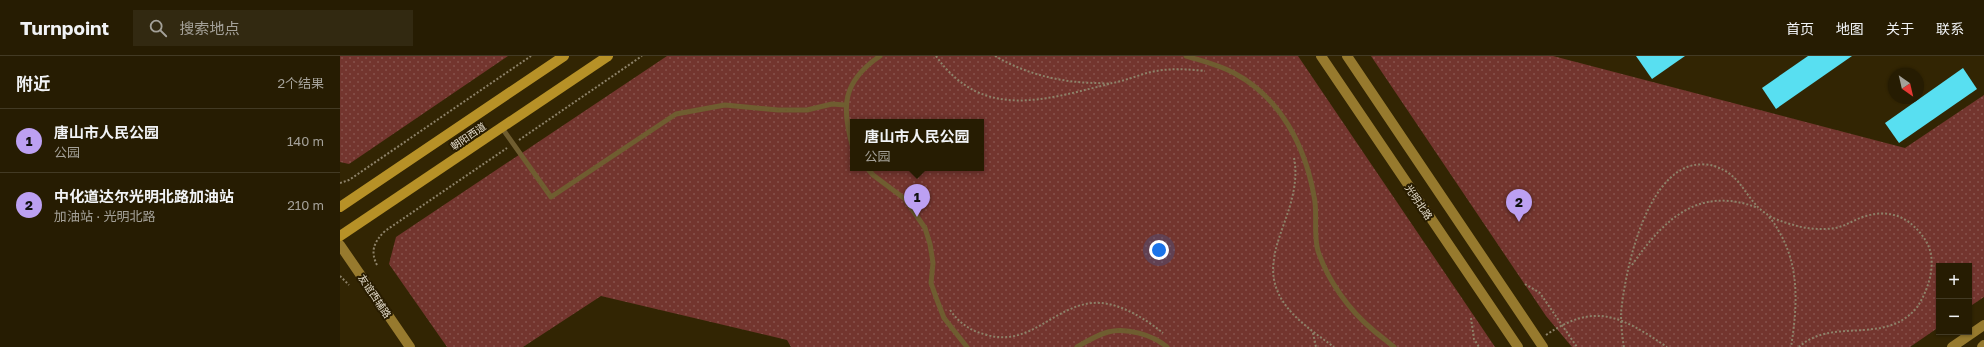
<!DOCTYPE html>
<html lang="zh">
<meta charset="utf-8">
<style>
body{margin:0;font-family:"Golos Text","Noto Sans SC",sans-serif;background:#322911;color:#f1f3f6}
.controls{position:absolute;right:12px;bottom:12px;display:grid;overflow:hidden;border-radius:0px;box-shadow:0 1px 3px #0004}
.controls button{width:36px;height:36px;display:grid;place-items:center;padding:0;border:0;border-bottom:1px solid #423a24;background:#261c02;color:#f1f3f6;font:20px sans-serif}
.compass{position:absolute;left:1548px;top:12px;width:36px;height:36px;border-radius:50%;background:#261c02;box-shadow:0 1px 3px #0004;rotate:146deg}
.you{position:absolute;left:819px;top:194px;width:14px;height:14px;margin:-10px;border:3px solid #fff;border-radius:50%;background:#1a73e8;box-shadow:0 0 0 6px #1a73e833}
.badge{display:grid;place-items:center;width:26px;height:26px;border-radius:50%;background:#bca0f2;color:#111;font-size:13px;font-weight:700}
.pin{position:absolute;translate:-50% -33px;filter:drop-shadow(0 1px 2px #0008)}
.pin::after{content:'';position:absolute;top:21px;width:14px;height:12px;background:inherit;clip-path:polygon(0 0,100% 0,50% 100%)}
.popup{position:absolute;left:510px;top:63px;width:134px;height:52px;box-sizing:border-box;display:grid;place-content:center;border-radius:0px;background:#261c02;filter:drop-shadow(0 1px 3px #0005);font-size:13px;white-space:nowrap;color:#a4a199}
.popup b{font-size:15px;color:#f1f3f6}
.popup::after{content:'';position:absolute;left:50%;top:100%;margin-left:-8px;border:8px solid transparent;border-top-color:#261c02}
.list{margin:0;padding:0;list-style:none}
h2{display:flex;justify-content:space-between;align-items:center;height:52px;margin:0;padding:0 16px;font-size:17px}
h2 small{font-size:13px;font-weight:400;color:#a4a199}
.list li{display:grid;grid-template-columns:26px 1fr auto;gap:12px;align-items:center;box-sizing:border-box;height:64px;padding:0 16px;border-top:1px solid #423a24}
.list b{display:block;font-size:15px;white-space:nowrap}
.list p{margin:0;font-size:13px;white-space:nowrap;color:#a4a199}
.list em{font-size:13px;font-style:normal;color:#a4a199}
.icon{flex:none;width:22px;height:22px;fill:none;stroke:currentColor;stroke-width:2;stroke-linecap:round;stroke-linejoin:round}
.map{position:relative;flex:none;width:1644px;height:291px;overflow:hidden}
header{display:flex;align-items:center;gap:24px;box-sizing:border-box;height:56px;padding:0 20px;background:#261c02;border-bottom:1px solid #423a24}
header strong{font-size:19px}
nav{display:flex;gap:22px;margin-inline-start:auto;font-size:14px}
.search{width:280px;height:36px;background:#322911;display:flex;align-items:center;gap:10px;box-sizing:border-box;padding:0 14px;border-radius:0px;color:#a4a199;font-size:15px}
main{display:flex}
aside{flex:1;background:#261c02}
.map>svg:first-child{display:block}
.grass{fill:url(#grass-dots);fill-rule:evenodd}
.building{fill:#58dff1}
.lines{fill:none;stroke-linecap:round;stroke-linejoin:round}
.path{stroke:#8d8269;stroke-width:2;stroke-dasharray:2 2;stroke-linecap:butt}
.lane{stroke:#6f5d30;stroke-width:5}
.secondary{stroke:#977a2e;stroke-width:10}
.primary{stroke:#b79127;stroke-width:10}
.labels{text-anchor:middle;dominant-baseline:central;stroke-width:4;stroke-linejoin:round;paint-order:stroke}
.street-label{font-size:10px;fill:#e4dcca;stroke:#281c00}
</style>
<header>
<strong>Turnpoint</strong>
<div class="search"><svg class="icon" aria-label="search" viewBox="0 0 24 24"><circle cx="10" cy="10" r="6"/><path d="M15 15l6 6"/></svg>搜索地点</div>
<nav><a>首页</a><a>地图</a><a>关于</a><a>联系</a></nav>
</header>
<main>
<aside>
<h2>附近<small>2个结果</small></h2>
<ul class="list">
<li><span class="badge">1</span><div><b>唐山市人民公园</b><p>公园</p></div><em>140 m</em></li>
<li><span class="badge">2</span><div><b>中化道达尔光明北路加油站</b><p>加油站 · 光明北路</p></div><em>210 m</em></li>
</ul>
</aside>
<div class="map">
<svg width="1644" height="291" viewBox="0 0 1644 291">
<defs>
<pattern id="grass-dots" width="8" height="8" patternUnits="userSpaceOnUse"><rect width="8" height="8" fill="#73352e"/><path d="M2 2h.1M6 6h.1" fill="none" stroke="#87524b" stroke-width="1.8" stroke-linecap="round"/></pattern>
</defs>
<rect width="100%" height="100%" fill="#322503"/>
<!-- grass -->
<g class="grass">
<polygon points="0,0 168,0 9,108 0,106"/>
<path d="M327,0h631l197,291h-704l-4,-7 -186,-44 -78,51h-76l-58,-83 7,-27zM513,66h128v46h-128z"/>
<polygon points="1031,0 1213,0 1565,92 1644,39 1644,241 1629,251 1629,210 1599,210 1599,271 1570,291 1232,291 1206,260"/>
</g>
<!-- building -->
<g class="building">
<polygon points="1296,0 1345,0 1312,23"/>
<polygon points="1468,0 1512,0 1436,53 1422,32"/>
<polygon points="1623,12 1637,33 1559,87 1545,67"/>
</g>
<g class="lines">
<!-- path -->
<g class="path">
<path d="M596,0c46,65 108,44 173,28"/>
<path d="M655,0c31,18 64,26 99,27 6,0 13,1 18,0 13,-2 26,-8 39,-11 18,-4 36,-3 54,-1"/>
<polyline points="179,84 302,0"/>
<path d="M954,102c4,18 -1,40 -7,57 -5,15 -11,29 -13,44 -7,43 30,66 60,88"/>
<polyline points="0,127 9,124 191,0"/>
<path d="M1429,161c5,5 8,11 12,18 19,35 16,74 10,112"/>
<path d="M37,209c-7,-14 -3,-23 8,-34l122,-83"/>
<path d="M1292,209c32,-46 67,-80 126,-57"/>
<polyline points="0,220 9,229"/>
<polyline points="1185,228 1200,237 1237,291"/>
<path d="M610,254c10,14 21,21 37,25 43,12 66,-28 105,-32 26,-2 52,15 71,30"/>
<polyline points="1131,262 1134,283 1139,291"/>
<polyline points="973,277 976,291"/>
<path d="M1206,279c50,-34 76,-18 121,12"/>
<path d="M1284,291c-2,-11 -3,-23 -3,-34 4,-42 24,-138 73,-148 6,-1 14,-1 20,1 27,9 28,26 46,43 10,9 22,13 34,16 12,4 28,5 41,3 11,-2 20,-9 31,-12 26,-8 46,3 60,25 12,20 3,47 -8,65 -32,41 -85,10 -119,41"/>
</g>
<!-- lane -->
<g class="lane">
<path d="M846,0c16,5 33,9 48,17 47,25 71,73 80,123 4,18 -1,37 4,55 10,30 31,59 55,79 7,6 14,11 21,17"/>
<polyline points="162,72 211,141 336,58 385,49 438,54 467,54 492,48 505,49"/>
<path d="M513,92c-12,-41 -11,-66 27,-92"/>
<polyline points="527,112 533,119 565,143 585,172 590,188 593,207 591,227 597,244 604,262 627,291"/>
<path d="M737,291c10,-6 20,-12 31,-15 18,-5 45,3 59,15"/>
</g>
<!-- secondary -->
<g class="secondary">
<polyline points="981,0 1178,291"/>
<polyline points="1007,0 1203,291"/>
<polyline points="0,189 70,291"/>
<polyline points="1612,291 1644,269"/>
<polyline points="1642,291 1644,289"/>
</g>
<!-- primary -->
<g class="primary">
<polyline points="0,151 224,0"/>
<polyline points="0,180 268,0"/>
</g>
</g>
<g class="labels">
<!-- street labels -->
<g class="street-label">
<text transform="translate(128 80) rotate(-34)">朝阳西道</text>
<text transform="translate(1079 146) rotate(56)">光明北路</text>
<text transform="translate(35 240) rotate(56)">友谊西辅路</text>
</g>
</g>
</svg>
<div class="controls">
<button>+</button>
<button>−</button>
</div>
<svg class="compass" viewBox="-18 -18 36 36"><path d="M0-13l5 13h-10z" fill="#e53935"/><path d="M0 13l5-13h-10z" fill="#a4a199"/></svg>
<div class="you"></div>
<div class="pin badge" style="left:577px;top:161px">1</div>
<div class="popup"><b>唐山市人民公园</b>公园</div>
<div class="pin badge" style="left:1179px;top:166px">2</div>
</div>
</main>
